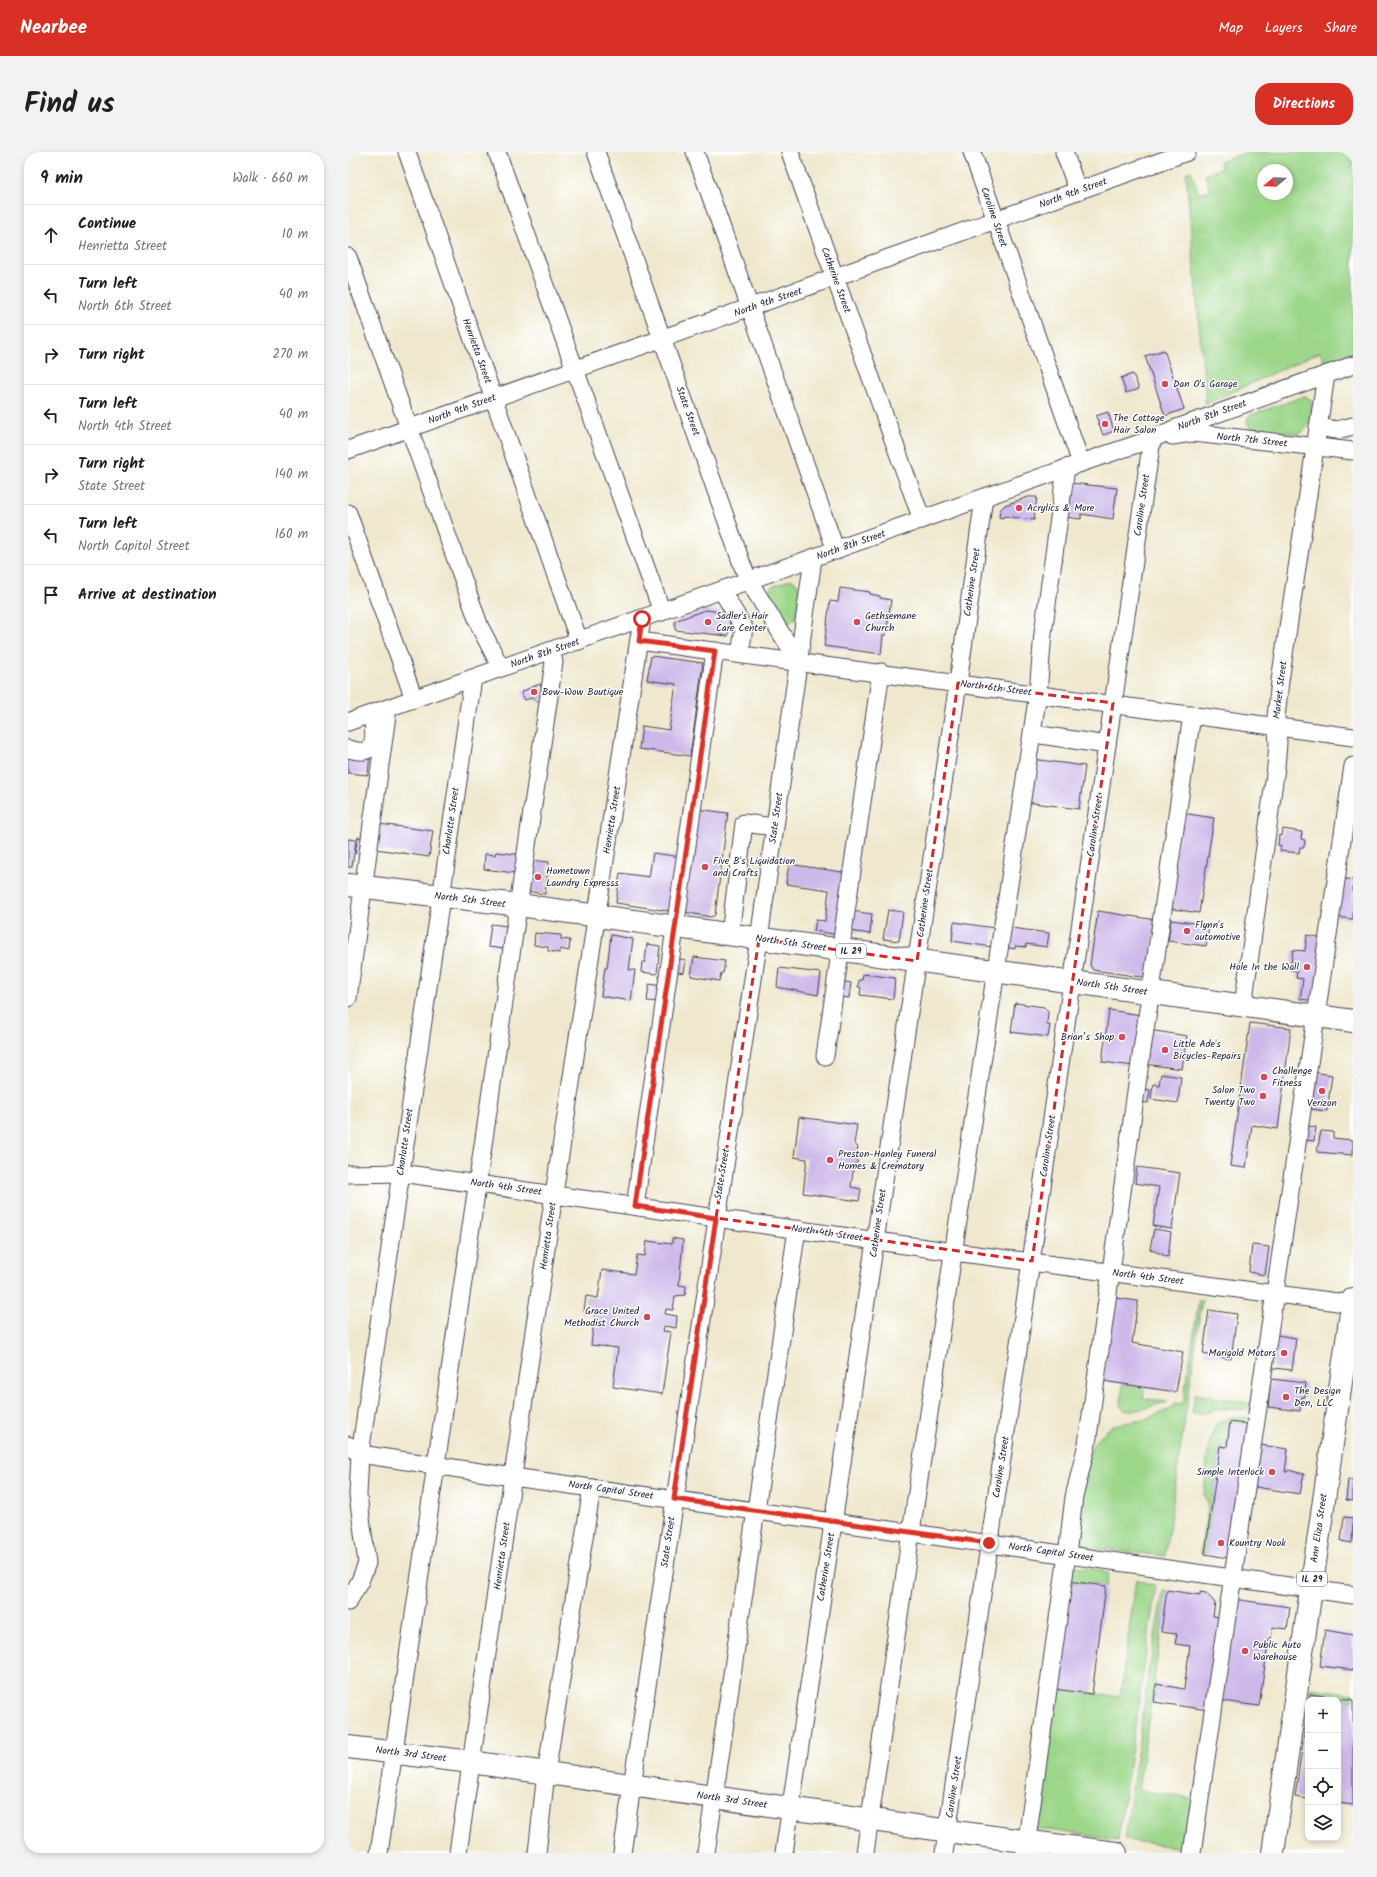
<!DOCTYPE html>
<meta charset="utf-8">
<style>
body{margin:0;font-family:Kalam,sans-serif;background:#f2f2f2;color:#202124}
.controls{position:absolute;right:12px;bottom:12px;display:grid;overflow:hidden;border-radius:8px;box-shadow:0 2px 6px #0003}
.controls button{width:36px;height:36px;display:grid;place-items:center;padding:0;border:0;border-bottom:1px solid #e0e0e0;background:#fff;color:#202124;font:20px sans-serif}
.compass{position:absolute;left:909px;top:12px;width:36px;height:36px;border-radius:50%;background:#fff;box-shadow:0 2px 6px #0003;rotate:251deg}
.stop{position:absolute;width:12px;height:12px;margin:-9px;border:3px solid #d93025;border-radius:50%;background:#fff}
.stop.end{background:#d93025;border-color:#fff;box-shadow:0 1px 4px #0008}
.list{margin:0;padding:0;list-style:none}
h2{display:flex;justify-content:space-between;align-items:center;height:52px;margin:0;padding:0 16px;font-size:17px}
h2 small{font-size:13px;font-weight:400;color:#757577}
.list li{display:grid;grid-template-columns:26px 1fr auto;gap:12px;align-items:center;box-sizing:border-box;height:60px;padding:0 16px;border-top:1px solid #e0e0e0}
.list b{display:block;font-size:15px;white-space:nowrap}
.list p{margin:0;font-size:13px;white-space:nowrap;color:#757577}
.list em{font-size:13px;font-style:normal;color:#757577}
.icon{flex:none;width:22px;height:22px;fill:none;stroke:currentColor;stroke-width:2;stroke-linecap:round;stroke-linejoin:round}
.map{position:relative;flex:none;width:1005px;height:1701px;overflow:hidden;border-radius:16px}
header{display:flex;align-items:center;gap:24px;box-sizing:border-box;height:56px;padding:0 20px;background:#d93025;color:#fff}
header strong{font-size:19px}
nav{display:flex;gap:22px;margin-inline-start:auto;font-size:14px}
.intro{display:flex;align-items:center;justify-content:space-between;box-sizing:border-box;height:96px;padding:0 24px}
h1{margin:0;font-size:28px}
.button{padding:10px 18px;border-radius:16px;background:#d93025;color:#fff;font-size:14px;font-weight:700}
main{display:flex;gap:24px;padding:0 24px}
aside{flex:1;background:#fff;border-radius:16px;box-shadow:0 2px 6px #0003}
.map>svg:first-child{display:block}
.green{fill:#9bd689;stroke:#5e7c62;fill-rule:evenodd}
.building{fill:#cdb9e9}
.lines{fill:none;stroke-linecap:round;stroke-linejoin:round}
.minor-casing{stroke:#414051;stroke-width:19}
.major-casing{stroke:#414051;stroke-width:24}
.minor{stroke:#fff;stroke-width:17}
.major{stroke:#fff;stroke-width:22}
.route{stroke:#d93025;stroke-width:5}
.marked{fill:none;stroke:#d62828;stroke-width:3;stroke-dasharray:8 5;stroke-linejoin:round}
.poi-dot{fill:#d1495b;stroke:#fff;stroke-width:1.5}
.labels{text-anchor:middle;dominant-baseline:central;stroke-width:3;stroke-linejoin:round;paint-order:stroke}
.shield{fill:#fff;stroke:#646476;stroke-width:1}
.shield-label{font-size:9px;font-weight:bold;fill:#22223b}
.street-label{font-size:10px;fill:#22223b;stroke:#fff}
.poi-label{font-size:10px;fill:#22223b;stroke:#fff;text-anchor:start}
</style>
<header>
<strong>Nearbee</strong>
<nav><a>Map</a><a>Layers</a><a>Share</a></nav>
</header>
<div class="intro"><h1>Find us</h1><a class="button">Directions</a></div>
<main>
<aside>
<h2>9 min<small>Walk · 660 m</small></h2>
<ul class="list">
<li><svg class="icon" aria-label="ahead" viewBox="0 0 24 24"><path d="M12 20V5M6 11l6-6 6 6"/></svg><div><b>Continue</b><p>Henrietta Street</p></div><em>10 m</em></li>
<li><svg class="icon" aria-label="left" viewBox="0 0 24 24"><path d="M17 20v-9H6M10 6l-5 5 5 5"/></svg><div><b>Turn left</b><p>North 6th Street</p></div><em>40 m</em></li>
<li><svg class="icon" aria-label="right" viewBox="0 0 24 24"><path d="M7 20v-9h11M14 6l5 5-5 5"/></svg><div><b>Turn right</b></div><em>270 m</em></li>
<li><svg class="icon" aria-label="left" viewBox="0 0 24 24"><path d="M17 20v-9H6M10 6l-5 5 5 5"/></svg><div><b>Turn left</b><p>North 4th Street</p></div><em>40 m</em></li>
<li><svg class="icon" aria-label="right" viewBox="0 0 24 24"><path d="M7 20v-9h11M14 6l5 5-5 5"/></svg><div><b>Turn right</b><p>State Street</p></div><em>140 m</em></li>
<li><svg class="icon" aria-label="left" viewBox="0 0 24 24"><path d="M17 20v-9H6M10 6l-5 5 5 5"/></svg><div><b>Turn left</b><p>North Capitol Street</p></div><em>160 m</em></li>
<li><svg class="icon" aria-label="arrive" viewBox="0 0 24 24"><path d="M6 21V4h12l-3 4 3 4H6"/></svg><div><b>Arrive at destination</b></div></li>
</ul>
</aside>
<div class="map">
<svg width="1005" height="1701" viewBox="0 0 1005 1701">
<rect width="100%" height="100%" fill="#fff"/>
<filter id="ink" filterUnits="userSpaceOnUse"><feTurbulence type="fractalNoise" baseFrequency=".025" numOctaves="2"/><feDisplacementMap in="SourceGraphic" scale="8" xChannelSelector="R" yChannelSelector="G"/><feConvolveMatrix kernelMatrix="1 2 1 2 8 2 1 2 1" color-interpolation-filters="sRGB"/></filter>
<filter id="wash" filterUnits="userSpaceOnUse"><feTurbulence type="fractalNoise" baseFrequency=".012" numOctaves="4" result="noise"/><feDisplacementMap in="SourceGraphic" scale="16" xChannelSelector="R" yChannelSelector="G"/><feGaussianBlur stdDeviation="0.9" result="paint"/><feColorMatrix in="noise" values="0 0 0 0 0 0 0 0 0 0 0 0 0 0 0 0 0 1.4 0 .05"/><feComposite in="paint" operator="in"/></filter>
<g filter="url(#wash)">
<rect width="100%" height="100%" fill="#efe8ce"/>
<!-- green -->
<g class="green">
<path d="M900,0h105v203l-28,10 -5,-13 -114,52 -20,-231 5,-2 8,23 11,-4 -5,-15 16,-7 -1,-6zM915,18h24v24h-24z"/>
<path d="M957,244l5,3c6,9 -1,33 -13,35l-43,-6h-3l-4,-5 1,-6 3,-2z"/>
<path d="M443,427l6,4 3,10 -5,26 -8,5c-9,-5 -20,-28 -16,-37z"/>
<polygon points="851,1147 854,1148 817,1404 727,1394 726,1366 743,1296 749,1287 765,1273 795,1268 823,1257 828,1251 835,1252"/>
<polygon points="775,1232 797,1235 795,1246 819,1250 786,1259 778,1259 772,1254"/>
<polygon points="847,1242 906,1252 906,1257 871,1257 851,1262 844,1260"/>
<path d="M888,1265l18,1 -2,7 -22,-3 -3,25 -7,-1 -9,64 -4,-1 1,-7 -4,-6c2,-18 2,-60 14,-73 4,-4 12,-5 18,-6z"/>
<polygon points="859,1359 863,1360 857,1402 852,1401"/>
<polygon points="726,1415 754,1418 755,1421 760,1421 758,1434 720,1429"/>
<polygon points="788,1427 808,1434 770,1688 686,1676 706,1537 772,1545"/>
<polygon points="815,1438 819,1438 806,1528 808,1532 806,1550 803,1550 790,1638 848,1647 841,1697 777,1688 800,1525"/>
<polygon points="963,1536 1005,1542 1005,1548 962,1542"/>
</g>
<g id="blocks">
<!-- building -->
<g class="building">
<polygon points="816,198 836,257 817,264 797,204"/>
<polygon points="785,222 791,237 778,241 773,226"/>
<polygon points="760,260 766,279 755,283 748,264"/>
<polygon points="722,331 769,336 765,367 733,362 733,367 718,365"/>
<polygon points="680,345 689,345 686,368 656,364 655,366 651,365 652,358 657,353"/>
<polygon points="492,436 522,440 522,442 532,444 532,446 543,448 538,483 535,483 533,502 476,494 482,449 490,450"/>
<polygon points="357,458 383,461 380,484 327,478 327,469"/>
<polygon points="303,504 355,511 342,604 291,597 294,574 321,578 328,532 299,528"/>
<polygon points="192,532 197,546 188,550 186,545 177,548 173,540"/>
<polygon points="0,600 22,602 20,623 0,621"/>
<polygon points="684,607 737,614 731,657 678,650"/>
<polygon points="349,657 380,661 367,763 363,765 336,760"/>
<polygon points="834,661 866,666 851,761 819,756"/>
<polygon points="31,672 85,679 81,705 28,697"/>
<polygon points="935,677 954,680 953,687 957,688 956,695 952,695 951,701 932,699 933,694 930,693 931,683 934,684"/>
<polygon points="10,685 19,687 17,703 7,701"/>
<polygon points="0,687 8,688 4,715 0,715"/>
<polygon points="148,700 176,703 174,722 136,717 137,702 147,703"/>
<polygon points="305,701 333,705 327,760 268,751 272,721 301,725"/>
<polygon points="182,708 201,710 197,742 178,739"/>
<polygon points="441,712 500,721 492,783 466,779 468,768 477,769 481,738 438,732"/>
<polygon points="992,726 1005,728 1005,767 987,765"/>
<polygon points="540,758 555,760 551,789 535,787"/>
<polygon points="504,759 524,762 522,782 501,779"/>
<polygon points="750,759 808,768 800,826 745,818 742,813"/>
<polygon points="823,768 861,773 858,794 820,789"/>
<polygon points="606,770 646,776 644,795 604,789"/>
<polygon points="143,772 160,774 157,797 140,795"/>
<polygon points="663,776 701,781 699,795 678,792 678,795 667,794 667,797 656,795"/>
<polygon points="187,781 213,783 213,787 222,788 221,799 212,797 212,801 200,799 200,795 186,793"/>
<polygon points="263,783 285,787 281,818 287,818 283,849 253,844 257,816 259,816"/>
<polygon points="959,783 975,786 967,849 952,847 955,827 948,826 949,819 942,818 945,798 957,799"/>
<polygon points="299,792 312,794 309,822 293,820 294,810 297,810"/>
<polygon points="346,805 377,809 375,821 373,821 371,829 343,824"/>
<polygon points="326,806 338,808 336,821 324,819"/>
<polygon points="431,816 473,821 470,843 429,835"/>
<polygon points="515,822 547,826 545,847 512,843 513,835 510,835 511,828 514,828"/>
<polygon points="492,829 503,831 501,846 489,844"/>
<polygon points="301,832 314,834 312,850 299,849"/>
<polygon points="667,851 696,855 700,860 699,873 702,873 700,885 663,880"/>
<polygon points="761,858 793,863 786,914 754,910"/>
<polygon points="902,871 943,876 930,977 904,973 898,1016 882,1014"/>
<polygon points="801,878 839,884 834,917 796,912"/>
<polygon points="965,920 984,923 979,959 961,957"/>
<polygon points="813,922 833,925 830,951 803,947 805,932 811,933"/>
<polygon points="794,937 802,938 800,951 792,950"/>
<polygon points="451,965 509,973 506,992 510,995 507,1006 510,1010 506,1012 503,1035 513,1037 511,1049 455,1041 459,1007 446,1005"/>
<polygon points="954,973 968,975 966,989 952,987"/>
<polygon points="973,979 985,980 985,986 1005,988 1005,1003 969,1000"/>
<polygon points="789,1015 832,1021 824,1077 805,1074 811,1035 787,1031"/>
<polygon points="806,1077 823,1080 820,1105 802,1097"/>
<polygon points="324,1086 335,1088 331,1133 338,1134 337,1143 327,1144 325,1158 318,1157 317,1162 329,1164 328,1176 316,1174 315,1179 323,1180 314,1242 265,1235 270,1196 243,1193 247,1161 236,1159 238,1144 250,1146 254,1118 286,1122 289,1103 297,1104 299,1089 324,1092"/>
<polygon points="904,1093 921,1095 917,1123 901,1120"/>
<polygon points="767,1146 790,1149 784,1191 835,1200 828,1240 755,1229"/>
<polygon points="861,1158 889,1162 883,1207 855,1202"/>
<polygon points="929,1183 948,1186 944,1218 925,1216"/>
<polygon points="923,1227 958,1231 957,1245 954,1245 952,1259 920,1255"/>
<polygon points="882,1270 904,1273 885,1407 857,1402 872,1294 879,1295"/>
<polygon points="913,1293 940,1297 937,1320 939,1320 940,1318 956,1322 952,1342 907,1335"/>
<polygon points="1000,1327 1005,1328 1005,1349 998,1348"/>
<polygon points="996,1365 1005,1366 1004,1391 993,1389"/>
<polygon points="720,1429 758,1434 744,1542 706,1537"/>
<polygon points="819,1438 852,1443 852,1440 858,1441 867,1451 865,1464 874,1466 860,1558 806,1550 808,1532 836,1537 842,1494 827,1492 829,1482 813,1480"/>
<polygon points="885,1447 942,1455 939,1477 925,1475 923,1487 921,1486 911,1554 874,1549"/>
<polygon points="977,1478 1005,1483 1005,1518 972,1514"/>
<polygon points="962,1542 1005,1548 1005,1653 990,1651 990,1548 961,1548"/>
<polygon points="959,1562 960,1562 960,1647 947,1645"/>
</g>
</g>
</g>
<g filter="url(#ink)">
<use href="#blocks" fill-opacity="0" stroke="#414051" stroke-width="1"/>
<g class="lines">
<!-- minor casing -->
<g class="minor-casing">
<g id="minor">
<polyline points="59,0 231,489"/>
<polyline points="149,0 314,460"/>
<polyline points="248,0 395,415 401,429 450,509"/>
<polyline points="347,0 488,399"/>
<polyline points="442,0 574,368"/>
<polyline points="624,0 733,311"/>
<polyline points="716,0 730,39"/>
<polyline points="0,105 132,475 153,516"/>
<polyline points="970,275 989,278 1005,274"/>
<polyline points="824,284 843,281 855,282 1005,299"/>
<polyline points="0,298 839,0"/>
<polyline points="0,361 66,547"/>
<polyline points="374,439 396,476 392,502"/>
<polyline points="291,489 1005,585"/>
<polyline points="0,570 733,311 804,287 826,277 1005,213"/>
<polyline points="693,583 759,593"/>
<path d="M0,597c5,1 11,3 16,2 14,-3 9,-28 8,-37"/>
<polyline points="382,782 396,671 426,675"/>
<polyline points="0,846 40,556"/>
<polyline points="895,854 928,615 930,591 928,565 932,529 978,223"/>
<polyline points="477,904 533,520"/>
<polyline points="0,1022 53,1021 606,1100 1005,1152"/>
<polyline points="287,1054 367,499"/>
<polyline points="0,1293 12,1302 165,1325 1005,1443"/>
<polyline points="0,1450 12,1429 19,1411 10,1343 12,1302 125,526"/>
<polyline points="31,1701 206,510 203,499"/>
<polyline points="110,1701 206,1042 294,467"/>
<polyline points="189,1701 198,1621 244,1336"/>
<polyline points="274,1701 411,787 465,407"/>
<polyline points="358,1701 449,1077"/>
<polyline points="436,1701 610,531 636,346"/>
<polyline points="517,1701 563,1380 690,541 695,481 718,316"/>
<polyline points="596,1701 804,287"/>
<polyline points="677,1701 719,1403 726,1345 739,1292 791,918 844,563"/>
<polyline points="844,1701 1005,614"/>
</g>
</g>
<!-- major casing -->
<g class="major-casing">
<g id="major">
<polyline points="0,733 171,753 1005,869"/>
<polyline points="0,1595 123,1610 615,1681 768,1701"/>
<polyline points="925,1701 1005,1147"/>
</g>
</g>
<!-- minor -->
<use href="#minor" class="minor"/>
<!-- major -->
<use href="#major" class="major"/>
</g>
</g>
<g class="lines" filter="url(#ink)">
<!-- route -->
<polyline class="route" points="294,467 291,489 367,499 287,1054 368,1066 326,1347 641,1391"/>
</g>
<!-- marked area -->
<path class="marked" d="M610,531l155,20 -81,558 -316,-43 43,-279 158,22z"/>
<!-- markers -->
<g class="poi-dot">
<circle cx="817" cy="232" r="4"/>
<circle cx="757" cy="272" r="4"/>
<circle cx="671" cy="356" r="4"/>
<circle cx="360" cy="470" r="4"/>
<circle cx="509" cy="470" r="4"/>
<circle cx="186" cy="540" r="4"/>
<circle cx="357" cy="715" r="4"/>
<circle cx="190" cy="725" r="4"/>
<circle cx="839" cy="779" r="4"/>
<circle cx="959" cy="815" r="4"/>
<circle cx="774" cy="885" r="4"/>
<circle cx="817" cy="898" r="4"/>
<circle cx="916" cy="925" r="4"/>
<circle cx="974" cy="939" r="4"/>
<circle cx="915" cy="944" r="4"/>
<circle cx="482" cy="1008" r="4"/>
<circle cx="299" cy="1165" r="4"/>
<circle cx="936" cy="1201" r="4"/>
<circle cx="938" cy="1245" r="4"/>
<circle cx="924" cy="1320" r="4"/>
<circle cx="873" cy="1391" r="4"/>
<circle cx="897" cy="1499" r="4"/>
</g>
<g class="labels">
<!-- shield labels -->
<g class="shield">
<rect x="488" y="792" width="30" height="14" rx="3"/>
<rect x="949" y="1420" width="30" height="14" rx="3"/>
</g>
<g class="shield-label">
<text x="503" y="799">IL 29</text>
<text x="964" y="1427">IL 29</text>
</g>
<!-- street labels -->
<g class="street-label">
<text transform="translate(725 41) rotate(-20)">North 9th Street</text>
<text transform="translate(646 65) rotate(71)">Caroline Street</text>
<text transform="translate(488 128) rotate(70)">Catherine Street</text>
<text transform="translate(420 150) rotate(-19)">North 9th Street</text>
<text transform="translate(129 199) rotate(70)">Henrietta Street</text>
<text transform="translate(114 257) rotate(-20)">North 9th Street</text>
<text transform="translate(340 259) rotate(70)">State Street</text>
<text transform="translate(864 263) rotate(-20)">North 8th Street</text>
<text transform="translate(904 288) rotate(6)">North 7th Street</text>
<text transform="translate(794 353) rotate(-82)">Caroline Street</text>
<text transform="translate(503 393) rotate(-19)">North 8th Street</text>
<text transform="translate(624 430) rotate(-82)">Catherine Street</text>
<text transform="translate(197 501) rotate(-19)">North 8th Street</text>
<text transform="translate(648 536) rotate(7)">North 6th Street</text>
<text transform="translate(932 538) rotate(-83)">Market Street</text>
<text transform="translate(428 666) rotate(-82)">State Street</text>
<text transform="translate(264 668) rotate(-81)">Henrietta Street</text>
<text transform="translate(103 669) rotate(-82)">Charlotte Street</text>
<text transform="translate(747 674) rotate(-82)">Caroline Street</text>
<text transform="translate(122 748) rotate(7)">North 5th Street</text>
<text transform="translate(577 751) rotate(-82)">Catherine Street</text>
<text transform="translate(443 791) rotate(8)">North 5th Street</text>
<text transform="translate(764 835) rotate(8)">North 5th Street</text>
<text transform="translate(57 990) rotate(-82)">Charlotte Street</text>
<text transform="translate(700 994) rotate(-82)">Caroline Street</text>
<text transform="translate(374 1022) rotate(-81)">State Street</text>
<text transform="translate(158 1035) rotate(8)">North 4th Street</text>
<text transform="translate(530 1071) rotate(-82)">Catherine Street</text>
<text transform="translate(479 1081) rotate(8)">North 4th Street</text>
<text transform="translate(200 1084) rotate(-82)">Henrietta Street</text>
<text transform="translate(800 1125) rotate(7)">North 4th Street</text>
<text transform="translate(653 1315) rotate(-81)">Caroline Street</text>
<text transform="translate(263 1338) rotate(8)">North Capitol Street</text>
<text transform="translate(971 1376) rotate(-82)">Ann Eliza Street</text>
<text transform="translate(320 1390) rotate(-82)">State Street</text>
<text transform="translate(703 1400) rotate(8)">North Capitol Street</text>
<text transform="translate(154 1404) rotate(-82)">Henrietta Street</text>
<text transform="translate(478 1415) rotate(-81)">Catherine Street</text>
<text transform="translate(63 1602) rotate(7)">North 3rd Street</text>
<text transform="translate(606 1635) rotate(-82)">Caroline Street</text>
<text transform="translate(384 1648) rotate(8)">North 3rd Street</text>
</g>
<!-- poi labels -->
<g class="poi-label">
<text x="825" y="232">Dan O's Garage</text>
<text x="765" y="266">The Cottage<tspan x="765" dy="12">Hair Salon</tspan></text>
<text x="679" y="356">Acrylics &amp; More</text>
<text x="368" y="464">Sadler's Hair<tspan x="368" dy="12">Care Center</tspan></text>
<text x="517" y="464">Gethsemane<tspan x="517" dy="12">Church</tspan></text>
<text x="194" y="540">Bow-Wow Boutique</text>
<text x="365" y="709">Five B's Liquidation<tspan x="365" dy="12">and Crafts</tspan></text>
<text x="198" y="719">Hometown<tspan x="198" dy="12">Laundry Expresss</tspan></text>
<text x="847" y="773">Flynn's<tspan x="847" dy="12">automotive</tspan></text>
<text x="951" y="815" text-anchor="end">Hole In the Wall</text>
<text x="766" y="885" text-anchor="end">Brian’s Shop</text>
<text x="825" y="892">Little Ade's<tspan x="825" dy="12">Bicycles-Repairs</tspan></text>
<text x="924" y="919">Challenge<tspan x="924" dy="12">Fitness</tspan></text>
<text x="907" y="938" text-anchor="end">Salon Two<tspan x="907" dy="12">Twenty Two</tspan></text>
<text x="974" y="951" text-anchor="middle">Verizon</text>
<text x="490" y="1002">Preston-Hanley Funeral<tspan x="490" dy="12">Homes &amp; Crematory</tspan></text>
<text x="291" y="1159" text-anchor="end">Grace United<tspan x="291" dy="12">Methodist Church</tspan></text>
<text x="928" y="1201" text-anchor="end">Marigold Motors</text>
<text x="946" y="1239">The Design<tspan x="946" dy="12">Den, LLC</tspan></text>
<text x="916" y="1320" text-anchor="end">Simple Interlock</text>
<text x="881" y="1391">Kountry Nook</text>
<text x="905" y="1493">Public Auto<tspan x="905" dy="12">Warehouse</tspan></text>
</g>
</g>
</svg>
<div class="controls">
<button>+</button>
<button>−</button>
<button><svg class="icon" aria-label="locate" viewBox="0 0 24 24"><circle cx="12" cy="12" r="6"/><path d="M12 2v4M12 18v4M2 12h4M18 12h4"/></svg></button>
<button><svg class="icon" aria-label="layers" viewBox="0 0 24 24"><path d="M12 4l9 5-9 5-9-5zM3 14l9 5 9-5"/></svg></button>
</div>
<svg class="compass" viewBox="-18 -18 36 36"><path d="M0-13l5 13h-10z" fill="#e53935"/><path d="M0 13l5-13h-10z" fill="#757577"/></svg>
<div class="stop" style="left:294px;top:467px"></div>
<div class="stop end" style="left:641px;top:1391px"></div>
</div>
</main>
